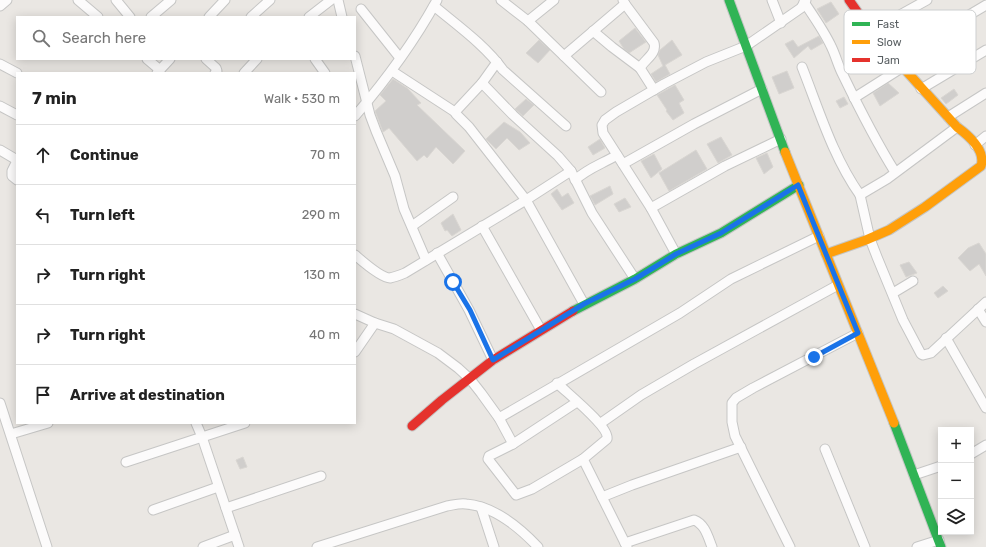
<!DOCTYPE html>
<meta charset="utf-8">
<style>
body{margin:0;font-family:Rubik,sans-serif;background:#f6f6f6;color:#222}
.controls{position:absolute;right:12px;bottom:12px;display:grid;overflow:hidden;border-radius:0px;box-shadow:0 2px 10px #0003}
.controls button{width:36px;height:36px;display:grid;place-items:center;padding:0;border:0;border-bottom:1px solid #e0e0e0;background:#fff;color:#222;font:20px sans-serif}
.stop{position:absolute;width:12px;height:12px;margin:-9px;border:3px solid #1a73e8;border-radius:50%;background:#fff}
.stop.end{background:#1a73e8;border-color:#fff;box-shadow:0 1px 4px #0008}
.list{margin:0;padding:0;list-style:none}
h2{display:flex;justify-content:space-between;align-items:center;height:52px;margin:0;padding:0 16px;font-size:17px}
h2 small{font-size:13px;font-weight:400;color:#767676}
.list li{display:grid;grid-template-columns:26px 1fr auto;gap:12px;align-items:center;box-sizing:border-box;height:60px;padding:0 16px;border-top:1px solid #e0e0e0}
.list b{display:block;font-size:15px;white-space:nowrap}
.list em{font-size:13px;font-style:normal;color:#767676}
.icon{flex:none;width:22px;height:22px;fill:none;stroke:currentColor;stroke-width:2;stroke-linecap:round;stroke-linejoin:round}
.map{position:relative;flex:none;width:986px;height:547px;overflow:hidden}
.search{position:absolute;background:#fff;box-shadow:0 2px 10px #0003;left:16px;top:16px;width:340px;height:44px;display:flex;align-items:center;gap:10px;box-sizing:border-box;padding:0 14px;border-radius:0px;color:#767676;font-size:15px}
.panel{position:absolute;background:#fff;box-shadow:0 2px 10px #0003;left:16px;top:72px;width:340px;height:352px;border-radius:0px}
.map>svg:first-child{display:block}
.building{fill:#d0cecc;stroke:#d9d6d2}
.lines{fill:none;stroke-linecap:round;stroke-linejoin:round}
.street-casing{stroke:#c6c6c5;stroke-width:11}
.fast-casing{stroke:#c5c6c5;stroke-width:11}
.slow-casing{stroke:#c5c6c5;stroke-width:11}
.jam-casing{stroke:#c5c6c5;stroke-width:11}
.street{stroke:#fcfbfb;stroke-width:9}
.fast{stroke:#30b455;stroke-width:9}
.slow{stroke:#ff9f0a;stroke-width:9}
.jam{stroke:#e5322d;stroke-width:9}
.route{stroke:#1a73e8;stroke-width:5}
.key{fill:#fff;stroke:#cdcfd0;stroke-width:1}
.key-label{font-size:11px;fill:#595f62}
</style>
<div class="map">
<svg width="986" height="547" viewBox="0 0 986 547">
<rect width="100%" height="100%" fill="#eae7e3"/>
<!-- building -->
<g class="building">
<polygon points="831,2 839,14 826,23 817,9"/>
<polygon points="635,28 646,42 629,53 624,49 619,41"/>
<polygon points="819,36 823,43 811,50 808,46 794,58 785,44 793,40 798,47"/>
<polygon points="539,40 550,50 538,63 526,53"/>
<polygon points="672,40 682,55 665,65 670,74 656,82 651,74 663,66 658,55 660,50"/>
<polygon points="787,71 794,88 779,94 772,77"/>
<polygon points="393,79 407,88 421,103 417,105 465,151 453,164 436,147 427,158 424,155 417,161 389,128 383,132 375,111 386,101 380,95"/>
<polygon points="888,83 899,93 880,106 873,93"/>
<polygon points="675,85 684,100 679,103 684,113 673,120 666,111 667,110 657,95"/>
<polygon points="954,89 958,95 946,104 941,98"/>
<polygon points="844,97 848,104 840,108 836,101"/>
<polygon points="526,99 534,105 523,116 515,109"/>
<polygon points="504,122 520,132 530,143 519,150 507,138 496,149 486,139"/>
<polygon points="721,137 732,155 718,163 707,144"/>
<polygon points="600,139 605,148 593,155 588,147"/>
<polygon points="696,150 707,169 669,191 659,173"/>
<polygon points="767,153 773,167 764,174 756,158"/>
<polygon points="654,154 662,169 651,178 641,161"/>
<polygon points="610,186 613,194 595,205 590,196"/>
<polygon points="557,189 562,197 568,193 574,203 562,210 551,194"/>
<polygon points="625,198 631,207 619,212 614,204"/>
<polygon points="453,214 461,230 452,236 447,230 445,231 441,223"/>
<polygon points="979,243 986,254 986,276 979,264 970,271 958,258 968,248"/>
<polygon points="909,262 917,273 906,277 900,265"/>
<polygon points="943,286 948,291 938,298 934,293"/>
<polygon points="243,457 247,467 240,469 236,460"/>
</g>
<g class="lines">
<!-- street casing -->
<g class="street-casing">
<g id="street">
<polyline points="78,0 98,17"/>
<polyline points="116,0 130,17"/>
<polyline points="338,0 342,17"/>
<polyline points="501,0 528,21 601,92"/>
<polyline points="772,0 781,23"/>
<path d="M804,2c10,15 20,29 27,44 5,10 7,20 12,29 16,33 32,65 52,97"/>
<path d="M625,4l29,39c3,11 -9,16 -14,25l14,22"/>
<polyline points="0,6 7,0"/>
<path d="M434,6c24,20 51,39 69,64l63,56"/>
<polyline points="361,9 400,58"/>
<polyline points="151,17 171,0"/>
<polyline points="209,17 225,0"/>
<polyline points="251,17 270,0"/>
<polyline points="309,17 331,0"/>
<polyline points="528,21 554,0"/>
<polyline points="593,31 612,47 640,68"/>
<polyline points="871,31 927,0"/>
<polyline points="355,56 370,115 376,131 395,176 404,209 426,260"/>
<polyline points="564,56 625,4 623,0"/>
<polyline points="147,59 160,70"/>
<polyline points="206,59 216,68 217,71 215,73"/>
<polyline points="315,59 325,73"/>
<polyline points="895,59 986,5"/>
<polyline points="497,62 482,83 513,115 558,156 571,171 592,213 635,279"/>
<polyline points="0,64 17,73"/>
<path d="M802,67c17,43 31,90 58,128l27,-16 70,-52"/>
<polyline points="392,71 455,112"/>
<polyline points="157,73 170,59"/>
<polyline points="244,73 257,59"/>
<polyline points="482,83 455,112 456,114 469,127 526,200 584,304"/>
<polyline points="921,89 986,50"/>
<polyline points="854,98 903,67"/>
<polyline points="0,106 17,115"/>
<path d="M355,116c31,-36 59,-74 82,-116"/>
<polyline points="948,117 986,93"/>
<polyline points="975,145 986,136"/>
<polyline points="0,150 17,160"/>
<polyline points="17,161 12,171 12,176 17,180"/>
<polyline points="623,164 694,124 762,89"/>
<path d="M575,180c13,-12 27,-16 42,-25"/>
<polyline points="860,195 870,239 877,257 903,320 921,354 923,355 931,353 986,302"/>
<polyline points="651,208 725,166 781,139"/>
<polyline points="412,226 453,197"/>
<polyline points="482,226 541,330"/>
<polyline points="437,253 469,310 493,360"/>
<polyline points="676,254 651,208 603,133 602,125 605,120 616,112 664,84 706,62 746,46 801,8 806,0"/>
<path d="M355,255c7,6 26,23 35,23 5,-1 10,-3 15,-5l121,-73 45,-29"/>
<polyline points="893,293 913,281"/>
<polyline points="978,309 986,322"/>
<polyline points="355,314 375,323 394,329 438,353 458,368 470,379 481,393 499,418 513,444"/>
<polyline points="946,338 986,408"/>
<polyline points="355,352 375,323"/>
<path d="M557,383c10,10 53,44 50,56l-24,20 -51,30 -16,6 -28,-36 1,-3 24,-12 64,-42"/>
<polyline points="0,403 47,547"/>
<polyline points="499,418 680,313 731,279 819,236"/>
<polyline points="196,423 202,437 239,547"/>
<polyline points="601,423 641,395 694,364 838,285"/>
<polyline points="11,434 48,423"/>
<polyline points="825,449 865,547"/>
<polyline points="971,454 986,445"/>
<polyline points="583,459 627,547"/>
<polyline points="126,462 245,423"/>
<polyline points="914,475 941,466"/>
<polyline points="602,497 632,485 741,447"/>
<polyline points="481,507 494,547"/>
<polyline points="226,508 321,476"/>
<polyline points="153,510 218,487"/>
<path d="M625,543l69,-23c11,4 14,17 18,27"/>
<polyline points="203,547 235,535"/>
<path d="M317,547l130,-41c6,-1 13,-3 19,-2 28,2 54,24 72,43"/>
<polyline points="790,547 735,436 732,422 732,403 736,398 753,388 858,333"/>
<polyline points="917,547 939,540"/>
</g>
</g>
<!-- fast casing -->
<g class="fast-casing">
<g id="fast">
<polyline points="729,0 785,152"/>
<polyline points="573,311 635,279 676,254 721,233 799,185"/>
<polyline points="894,423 941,547"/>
</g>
</g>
<!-- slow casing -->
<g class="slow-casing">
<g id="slow">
<polyline points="785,152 894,423"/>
<path d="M826,254l40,-14 23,-10 36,-23 56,-41c5,-16 -13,-31 -24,-39l-67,-74"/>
</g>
</g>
<!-- jam casing -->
<g class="jam-casing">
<g id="jam">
<polyline points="849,0 871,31 890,53"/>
<polyline points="412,426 442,400 493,360 573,311"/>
</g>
</g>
<!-- street -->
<use href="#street" class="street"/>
<!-- fast -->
<use href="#fast" class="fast"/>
<!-- slow -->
<use href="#slow" class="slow"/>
<!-- jam -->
<use href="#jam" class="jam"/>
</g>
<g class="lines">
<!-- route -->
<polyline class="route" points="453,282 470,310 493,360 584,304 635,279 676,254 721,233 798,185 858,333 814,357"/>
</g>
<!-- legend -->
<rect x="844" y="10" width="132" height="64" rx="6" class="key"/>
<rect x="852" y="22" width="18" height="4" fill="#30b455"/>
<rect x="852" y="40" width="18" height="4" fill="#ff9f0a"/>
<rect x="852" y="58" width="18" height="4" fill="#e5322d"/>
<g class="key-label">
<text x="877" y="28">Fast</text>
<text x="877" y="46">Slow</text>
<text x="877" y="64">Jam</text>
</g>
</svg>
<div class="controls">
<button>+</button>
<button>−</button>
<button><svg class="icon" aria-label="layers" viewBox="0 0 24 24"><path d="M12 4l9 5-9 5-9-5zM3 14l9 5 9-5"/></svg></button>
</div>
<div class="stop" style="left:453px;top:282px"></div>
<div class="stop end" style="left:814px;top:357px"></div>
<div class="search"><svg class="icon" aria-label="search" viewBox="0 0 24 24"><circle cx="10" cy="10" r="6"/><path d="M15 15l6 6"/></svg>Search here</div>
<section class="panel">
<h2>7 min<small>Walk · 530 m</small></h2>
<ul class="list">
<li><svg class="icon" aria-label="ahead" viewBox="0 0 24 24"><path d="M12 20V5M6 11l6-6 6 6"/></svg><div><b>Continue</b></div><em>70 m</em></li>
<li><svg class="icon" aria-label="left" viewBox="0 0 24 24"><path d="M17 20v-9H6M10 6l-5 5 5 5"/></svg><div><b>Turn left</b></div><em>290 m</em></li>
<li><svg class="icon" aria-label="right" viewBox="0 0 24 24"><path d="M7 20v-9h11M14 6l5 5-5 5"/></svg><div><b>Turn right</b></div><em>130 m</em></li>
<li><svg class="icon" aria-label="right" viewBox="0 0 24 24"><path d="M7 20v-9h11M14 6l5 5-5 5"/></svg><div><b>Turn right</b></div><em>40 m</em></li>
<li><svg class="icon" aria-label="arrive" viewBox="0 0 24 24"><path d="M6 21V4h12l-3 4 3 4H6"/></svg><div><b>Arrive at destination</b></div></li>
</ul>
</section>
</div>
